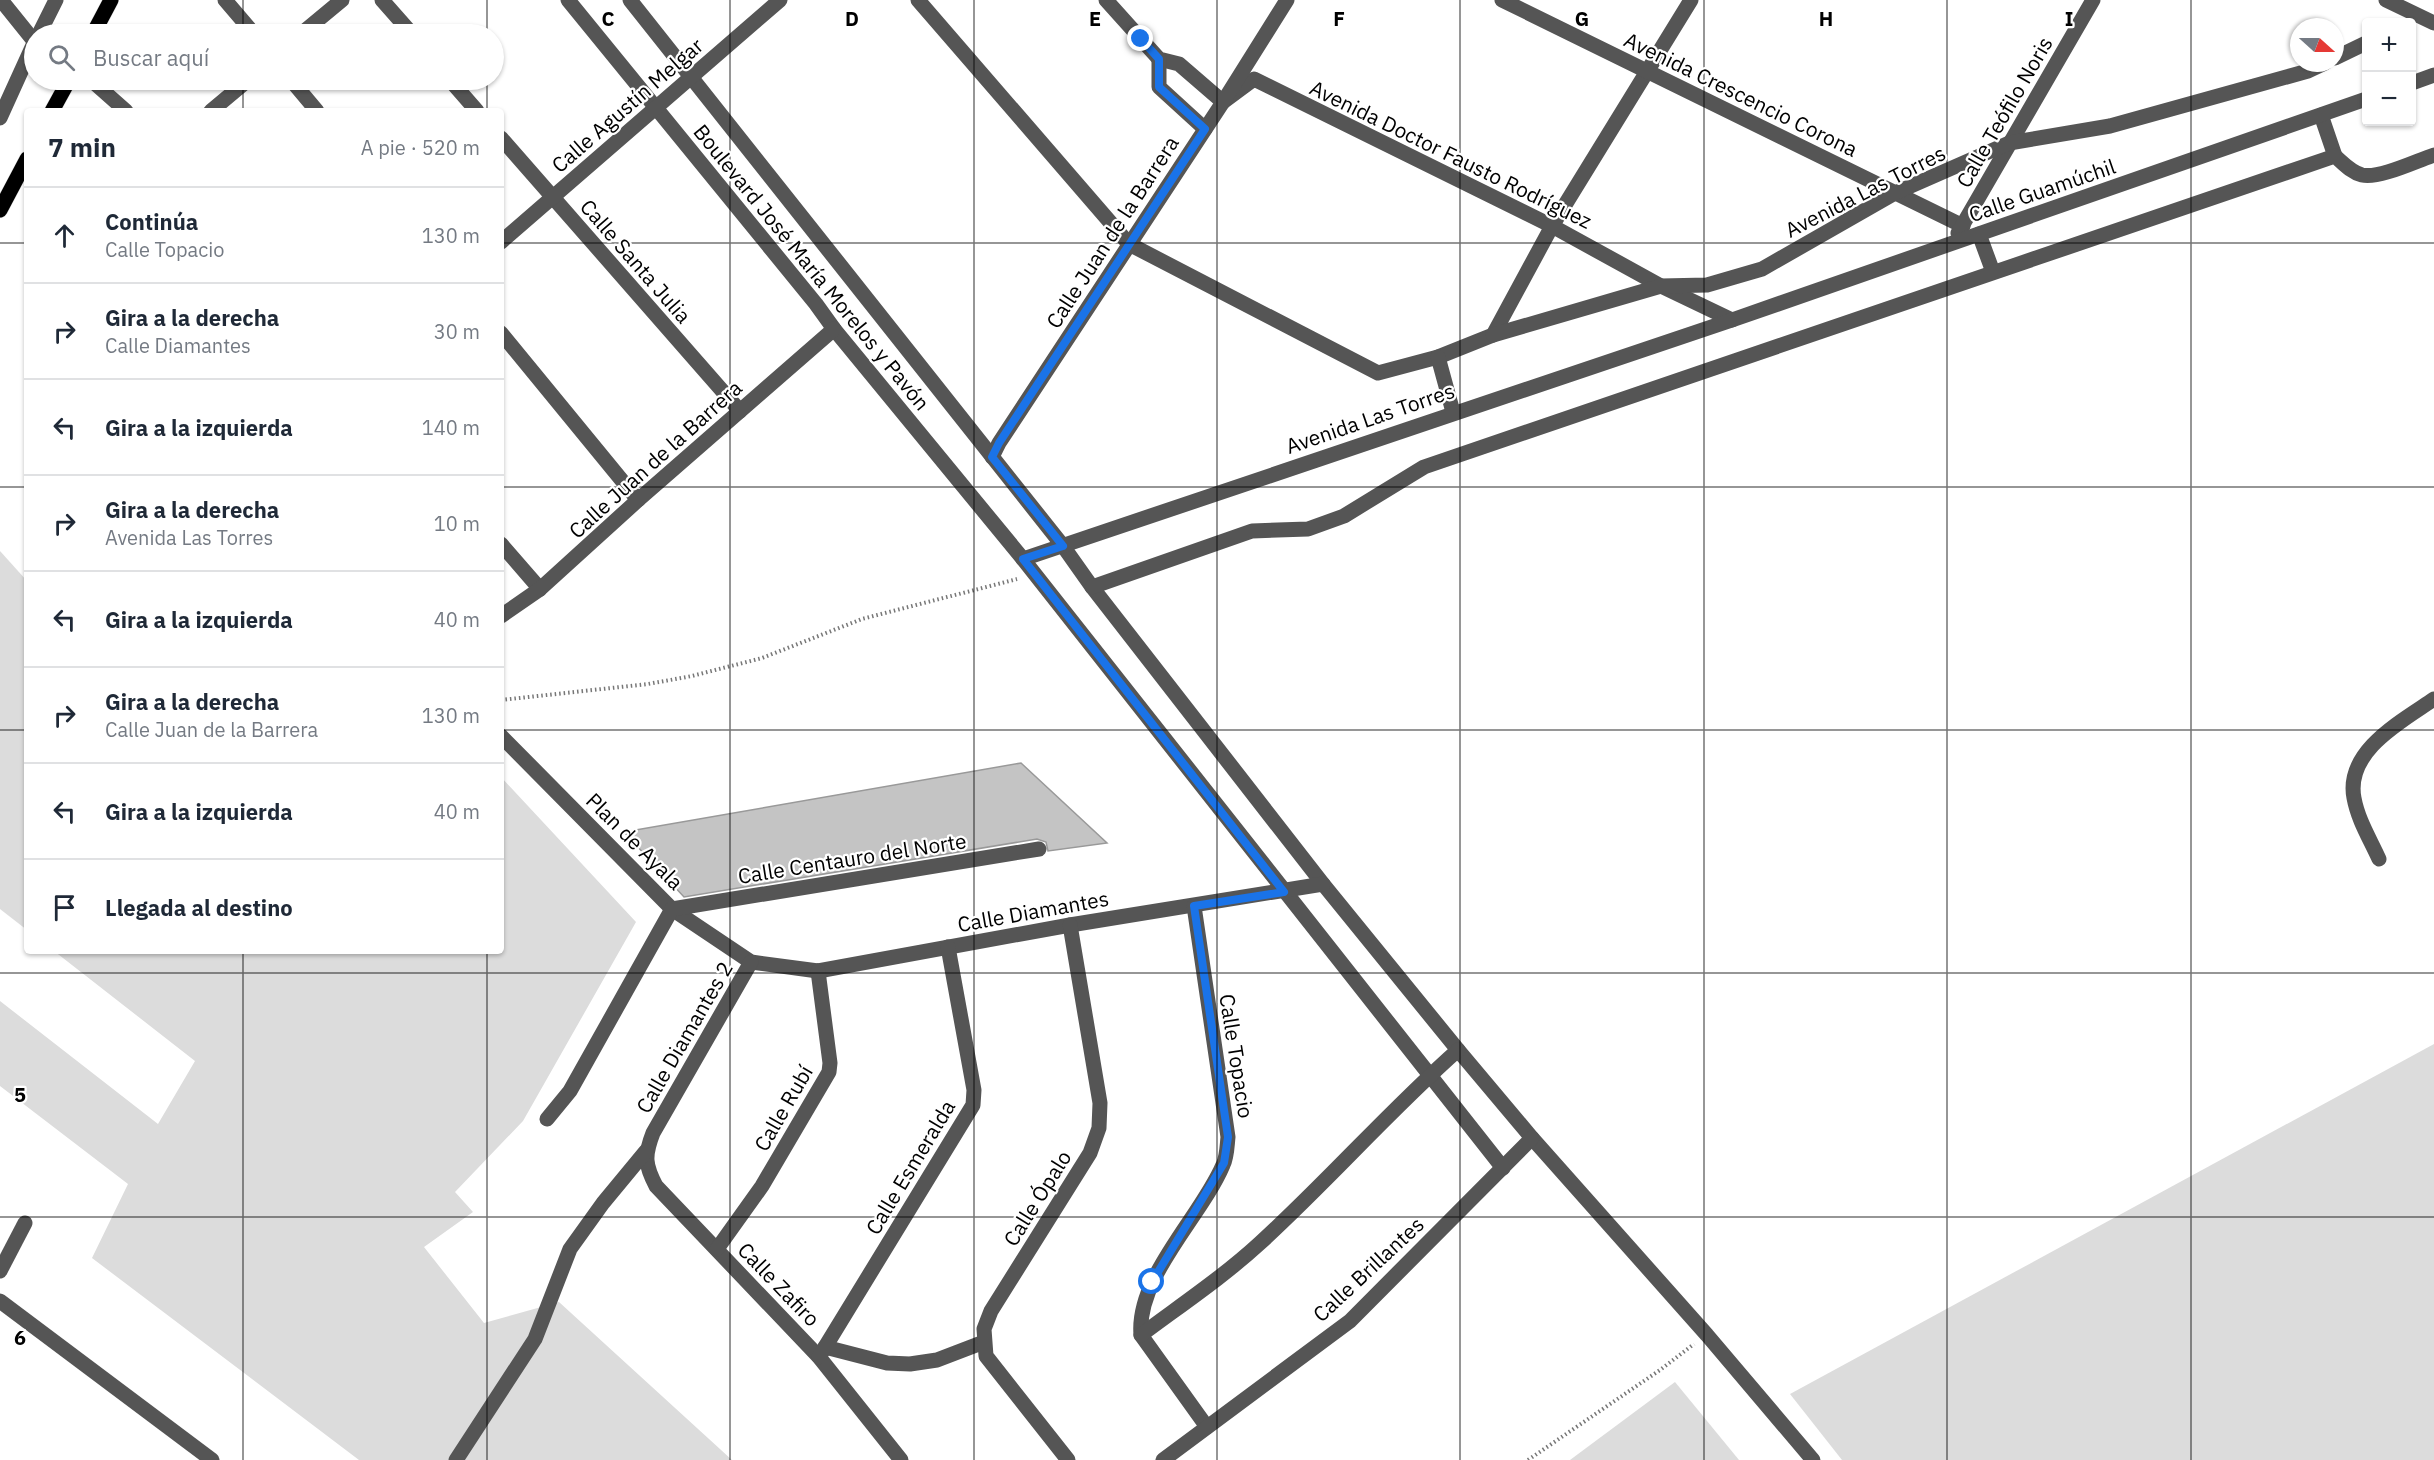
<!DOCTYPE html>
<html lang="es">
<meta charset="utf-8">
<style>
body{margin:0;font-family:"IBM Plex Sans",sans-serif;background:#f6f6f7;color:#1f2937}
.controls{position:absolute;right:18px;top:18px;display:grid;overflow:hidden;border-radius:6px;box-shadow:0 2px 4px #0004}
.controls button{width:54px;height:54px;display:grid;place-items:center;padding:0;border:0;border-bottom:2px solid #e0e1e3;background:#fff;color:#1f2937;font:30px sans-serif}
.compass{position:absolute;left:2290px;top:18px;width:54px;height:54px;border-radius:50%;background:#fff;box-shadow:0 2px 4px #0004;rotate:111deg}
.stop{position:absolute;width:18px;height:18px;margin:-14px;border:4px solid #1a73e8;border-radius:50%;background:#fff}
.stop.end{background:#1a73e8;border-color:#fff;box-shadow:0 2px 6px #0008}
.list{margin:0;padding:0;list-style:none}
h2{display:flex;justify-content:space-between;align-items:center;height:78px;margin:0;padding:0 24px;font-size:26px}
h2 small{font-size:20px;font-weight:400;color:#747a83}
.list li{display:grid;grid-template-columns:39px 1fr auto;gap:18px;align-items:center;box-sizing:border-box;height:96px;padding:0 24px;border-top:2px solid #e0e1e3}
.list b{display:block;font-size:22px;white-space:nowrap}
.list p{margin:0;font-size:20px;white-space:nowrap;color:#747a83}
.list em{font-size:20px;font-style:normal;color:#747a83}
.icon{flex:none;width:33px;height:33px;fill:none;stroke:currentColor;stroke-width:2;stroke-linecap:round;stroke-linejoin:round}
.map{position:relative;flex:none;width:2434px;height:1460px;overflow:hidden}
.search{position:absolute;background:#fff;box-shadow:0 2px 4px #0004;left:24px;top:24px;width:480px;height:66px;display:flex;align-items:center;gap:15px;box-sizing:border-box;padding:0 21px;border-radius:33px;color:#747a83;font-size:22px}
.panel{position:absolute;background:#fff;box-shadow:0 2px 4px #0004;left:24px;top:108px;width:480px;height:846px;border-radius:6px}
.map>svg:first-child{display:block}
.green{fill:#dcdcdc}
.building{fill:#c4c4c4;stroke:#999;stroke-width:1.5}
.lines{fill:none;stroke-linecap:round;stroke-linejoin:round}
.major-casing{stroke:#dbdbdb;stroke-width:16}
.path{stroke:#777;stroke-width:4;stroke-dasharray:1.5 3;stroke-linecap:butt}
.minor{stroke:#555;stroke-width:15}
.major{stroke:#000;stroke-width:15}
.route{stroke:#1a73e8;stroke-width:8}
.grid{fill:none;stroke:#000;stroke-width:1.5;stroke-opacity:0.55}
.labels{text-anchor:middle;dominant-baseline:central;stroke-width:4.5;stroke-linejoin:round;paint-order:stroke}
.street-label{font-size:21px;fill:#000;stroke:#fff}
.grid-label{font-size:20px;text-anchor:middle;font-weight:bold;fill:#000;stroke:#fff;stroke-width:4.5;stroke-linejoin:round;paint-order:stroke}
</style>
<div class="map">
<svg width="2434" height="1460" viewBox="0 0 2434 1460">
<rect width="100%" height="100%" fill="#fff"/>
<!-- green -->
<g class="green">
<polygon points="0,551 27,581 27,930 0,909"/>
<polygon points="501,777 636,922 523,1121 455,1192 473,1212 424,1247 484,1323 559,1302 732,1460 359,1460 92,1258 128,1184 0,1086 0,1001 158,1124 195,1061 54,951 501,951"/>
<polygon points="2434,1044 2434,1460 1842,1460 1790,1394"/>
<polygon points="1675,1382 1739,1460 1570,1460"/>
</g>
<!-- building -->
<polygon class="building" points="1021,763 1107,843 1048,851 1046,842 1037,839 684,897 624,832"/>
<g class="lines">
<!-- major casing -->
<g class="major-casing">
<g id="major">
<polyline points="93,34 111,0"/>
<polyline points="52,111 69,80"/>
<polyline points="0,210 27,159"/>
</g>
</g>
<!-- path -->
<g class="path">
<polyline points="501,700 648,684 692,676 762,658 862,619 1017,579"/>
<polyline points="1528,1460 1660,1370 1694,1344"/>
</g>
<!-- minor -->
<g class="minor">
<polyline points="1,0 34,41"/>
<polyline points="225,0 254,34"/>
<polyline points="382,0 412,34"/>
<polyline points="568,0 816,304 834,329 1023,559 1503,1168"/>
<polyline points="630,0 1063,546 1092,587 1323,884 1458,1050 1532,1138 1707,1335 1813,1460"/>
<polyline points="918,0 1129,244 1378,373 1438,357 1493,335 1552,226 1691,0"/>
<polyline points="1106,0 1159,59 1179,64 1223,102 1254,79 1552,226 1661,286 1732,320"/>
<polyline points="1502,0 1963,226"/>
<polyline points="2386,0 2434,23"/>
<polyline points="39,34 56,0"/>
<polyline points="301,34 342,0"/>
<polyline points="2335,58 2366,43"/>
<polyline points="1159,59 1159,87 1205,129"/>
<polyline points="91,80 126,111"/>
<polyline points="291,80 317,111"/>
<polyline points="450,80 477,111"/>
<polyline points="2412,83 2434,75"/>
<polyline points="211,111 248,80"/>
<polyline points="2321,115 2335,156"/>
<polyline points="0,118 34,43"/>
<polyline points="501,138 740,411"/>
<polyline points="1958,233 2093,0"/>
<polyline points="1979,234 1993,272"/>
<polyline points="501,242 780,0"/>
<polyline points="501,333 638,500"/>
<polyline points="1493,335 1661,286 1707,285 1762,269 1895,193 2009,143 2110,126 2308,71 2325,63"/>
<polyline points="1438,357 1453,412"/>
<polyline points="992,457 999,443 1223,102 1287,0"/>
<polyline points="501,544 540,589"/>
<polyline points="1023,559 1732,320 2366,99"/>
<path d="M1092,587l160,-56 56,-2 36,-13 80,-49 911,-311c9,8 16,16 27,19 17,4 54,-14 72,-20"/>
<polyline points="501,616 540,589 638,500 834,329"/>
<polyline points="501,736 672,909 751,962 818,971 1070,925 1323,884"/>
<path d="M2379,859c-9,-20 -21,-39 -25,-61 -9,-47 48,-77 80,-99"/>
<path d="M1194,906l34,231c-1,9 -1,20 -5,28 -22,52 -87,112 -82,170l66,92"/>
<path d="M751,962l-98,171c-9,23 -8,32 3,53l163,171 82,103"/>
<polyline points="547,1119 570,1091 672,909 1039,849"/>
<polyline points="717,1249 762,1186 829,1072 830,1063 818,971"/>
<polyline points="0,1271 25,1223"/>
<polyline points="0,1301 212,1460"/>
<path d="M1141,1335c40,-30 82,-58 119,-92 68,-62 129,-132 198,-193"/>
<polyline points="825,1347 887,1363 910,1364 937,1360 984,1342"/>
<polyline points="819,1357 973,1105 974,1090 948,947"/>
<polyline points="456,1460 535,1339 570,1249 603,1203 646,1151"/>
<polyline points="1068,1460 986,1356 984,1329 991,1311 1090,1153 1099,1128 1100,1103 1070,925"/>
<polyline points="1163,1460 1350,1321 1532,1138"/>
</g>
<!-- major -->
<use href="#major" class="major"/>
</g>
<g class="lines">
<!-- route -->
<polyline class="route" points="1141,39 1159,59 1159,87 1205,129 999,443 992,457 1063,546 1023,559 1284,892 1194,906 1228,1137 1224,1163 1152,1282"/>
</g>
<!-- grid -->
<path class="grid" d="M243,0v34M487,0v34M730,0v1460M974,0v1460M1217,0v1460M1460,0v1460M1704,0v1460M1947,0v1460M2191,0v1460M243,80v31M487,80v31M0,243h27M501,243h1933M0,487h27M501,487h1933M0,730h27M501,730h1933M243,951v509M487,951v509M0,973h2434M0,1217h2434"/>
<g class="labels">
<!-- street labels -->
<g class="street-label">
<text transform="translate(1741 94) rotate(26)">Avenida Crescencio Corona</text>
<text transform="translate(627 105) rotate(-41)">Calle Agustín Melgar</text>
<text transform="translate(2004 112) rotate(-60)">Calle Teófilo Noris</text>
<text transform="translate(1451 154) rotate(26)">Avenida Doctor Fausto Rodríguez</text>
<text transform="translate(2042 190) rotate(-19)">Calle Guamúchil</text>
<text transform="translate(1865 191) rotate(-27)">Avenida Las Torres</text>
<text transform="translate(1112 232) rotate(-57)">Calle Juan de la Barrera</text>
<text transform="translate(636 261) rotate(49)">Calle Santa Julia</text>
<text transform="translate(812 267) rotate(51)">Boulevard José María Morelos y Pavón</text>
<text transform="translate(1370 418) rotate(-19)">Avenida Las Torres</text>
<text transform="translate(655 459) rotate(-42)">Calle Juan de la Barrera</text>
<text transform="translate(635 841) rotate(45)">Plan de Ayala</text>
<text transform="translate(852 858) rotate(-9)">Calle Centauro del Norte</text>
<text transform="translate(1033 911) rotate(-10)">Calle Diamantes</text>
<text transform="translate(684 1037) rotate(-60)">Calle Diamantes 2</text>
<text transform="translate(1237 1056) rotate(81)">Calle Topacio</text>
<text transform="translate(783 1108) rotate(-60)">Calle Rubí</text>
<text transform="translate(910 1167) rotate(-59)">Calle Esmeralda</text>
<text transform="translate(1037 1198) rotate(-58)">Calle Ópalo</text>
<text transform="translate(1368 1269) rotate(-43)">Calle Brillantes</text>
<text transform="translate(779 1284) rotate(46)">Calle Zafiro</text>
</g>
</g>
<g class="grid-label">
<text x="608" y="26">C</text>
<text x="852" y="26">D</text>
<text x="1095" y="26">E</text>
<text x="1339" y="26">F</text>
<text x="1582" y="26">G</text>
<text x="1826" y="26">H</text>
<text x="2069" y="26">I</text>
<text x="20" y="1102">5</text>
<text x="20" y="1345">6</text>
</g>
</svg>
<div class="controls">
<button>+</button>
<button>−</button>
</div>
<svg class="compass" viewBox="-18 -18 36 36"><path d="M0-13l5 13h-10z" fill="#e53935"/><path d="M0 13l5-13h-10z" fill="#747a83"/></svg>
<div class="stop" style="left:1152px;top:1282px"></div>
<div class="stop end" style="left:1141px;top:39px"></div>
<div class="search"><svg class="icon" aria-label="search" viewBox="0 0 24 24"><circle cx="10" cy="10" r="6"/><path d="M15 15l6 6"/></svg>Buscar aquí</div>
<section class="panel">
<h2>7 min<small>A pie · 520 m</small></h2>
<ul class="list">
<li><svg class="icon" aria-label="ahead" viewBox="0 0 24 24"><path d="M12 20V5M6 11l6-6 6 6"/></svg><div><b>Continúa</b><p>Calle Topacio</p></div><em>130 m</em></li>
<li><svg class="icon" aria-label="right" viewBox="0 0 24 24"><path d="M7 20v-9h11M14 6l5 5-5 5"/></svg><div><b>Gira a la derecha</b><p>Calle Diamantes</p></div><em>30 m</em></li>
<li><svg class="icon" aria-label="left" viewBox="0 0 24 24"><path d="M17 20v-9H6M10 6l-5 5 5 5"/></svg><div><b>Gira a la izquierda</b></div><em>140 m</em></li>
<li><svg class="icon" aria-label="right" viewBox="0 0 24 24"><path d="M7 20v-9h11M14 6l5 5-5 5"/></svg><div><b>Gira a la derecha</b><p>Avenida Las Torres</p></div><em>10 m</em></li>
<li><svg class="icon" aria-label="left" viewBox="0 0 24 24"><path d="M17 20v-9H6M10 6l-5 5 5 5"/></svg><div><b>Gira a la izquierda</b></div><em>40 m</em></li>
<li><svg class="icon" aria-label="right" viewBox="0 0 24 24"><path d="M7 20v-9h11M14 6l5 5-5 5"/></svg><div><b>Gira a la derecha</b><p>Calle Juan de la Barrera</p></div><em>130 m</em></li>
<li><svg class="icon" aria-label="left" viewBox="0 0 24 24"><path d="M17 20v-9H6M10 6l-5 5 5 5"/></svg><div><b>Gira a la izquierda</b></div><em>40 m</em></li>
<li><svg class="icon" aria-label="arrive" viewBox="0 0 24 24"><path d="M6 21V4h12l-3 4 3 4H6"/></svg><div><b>Llegada al destino</b></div></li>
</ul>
</section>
</div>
